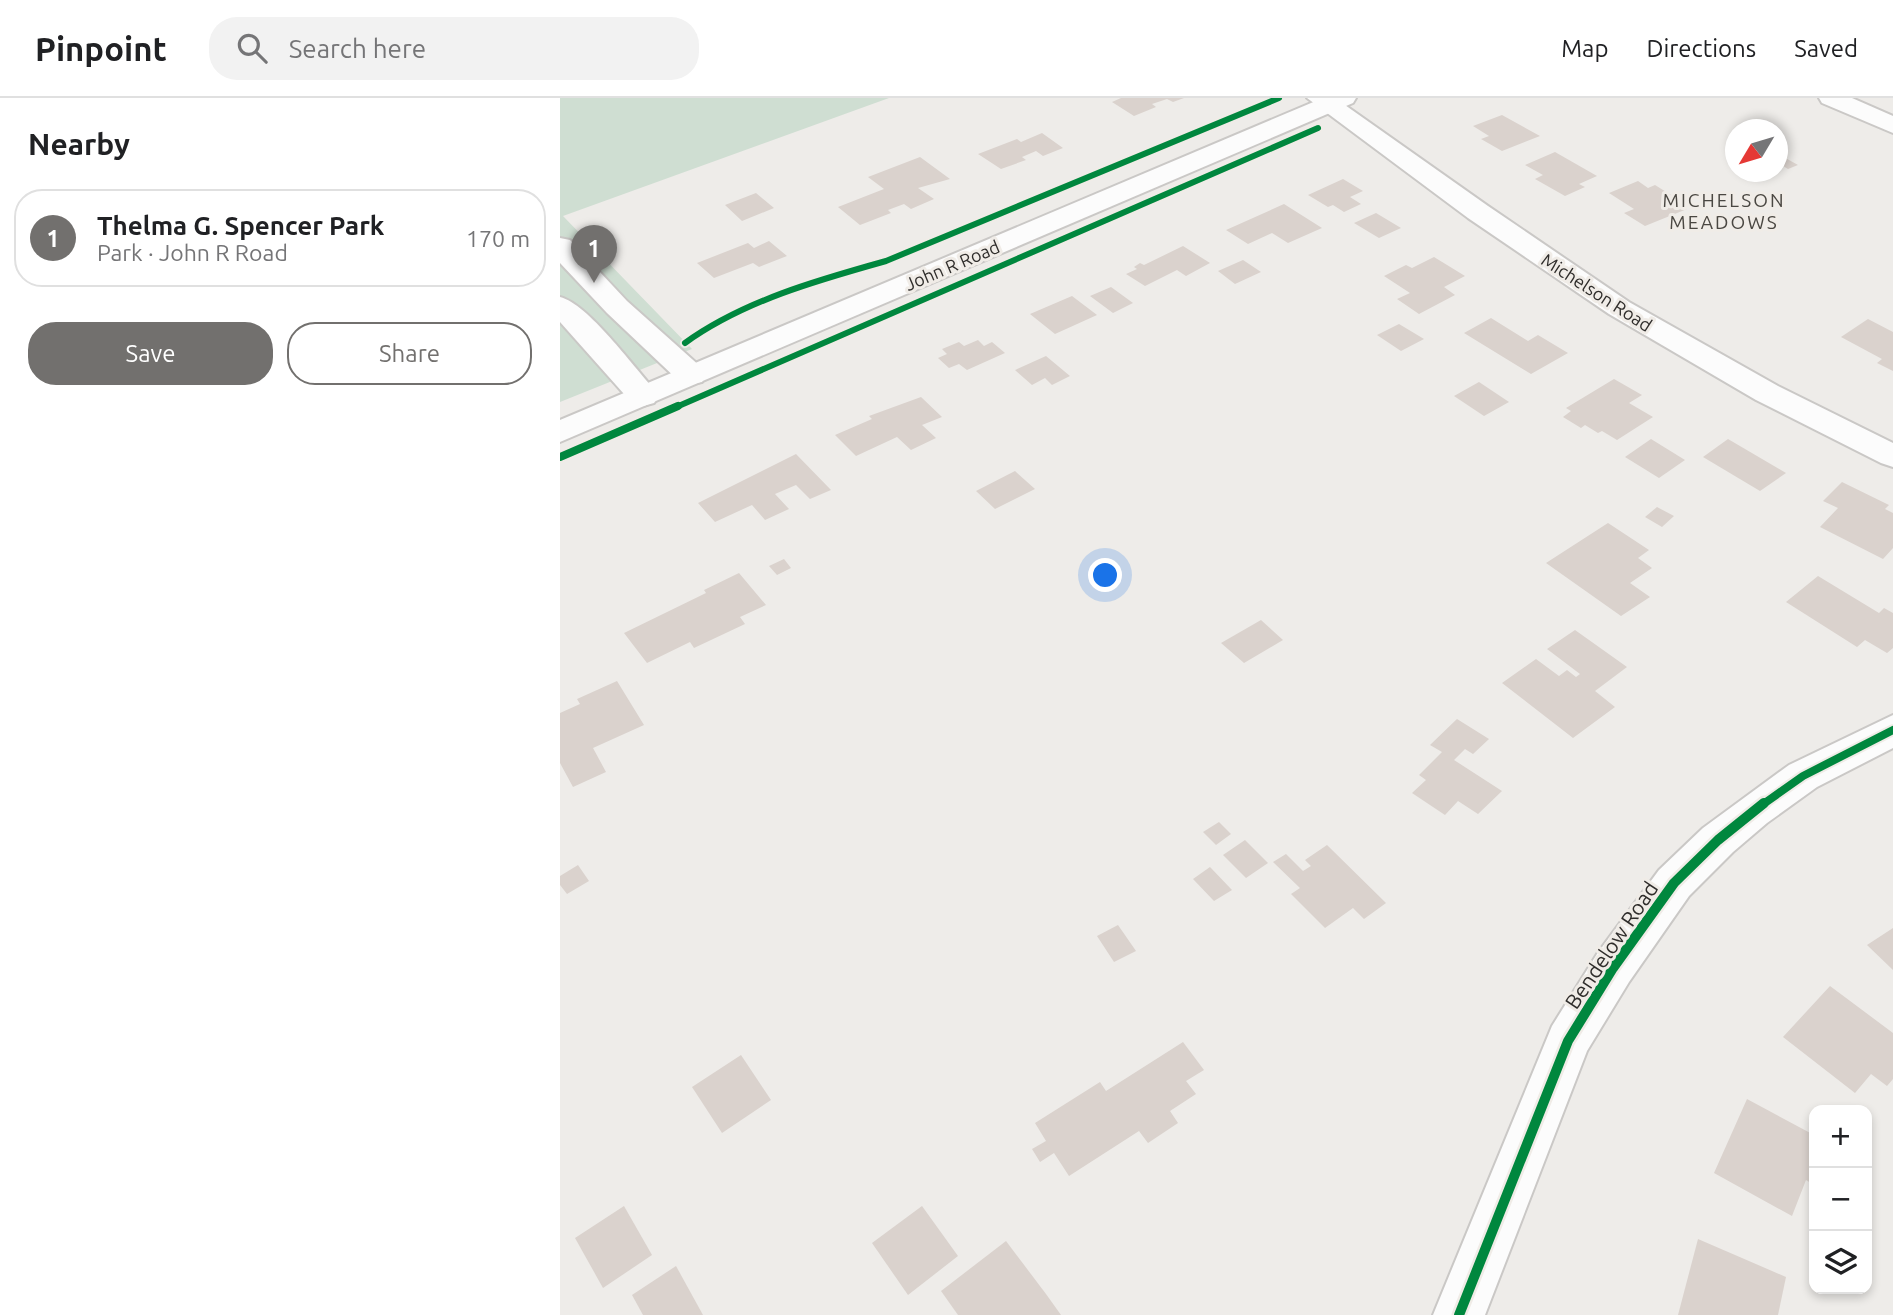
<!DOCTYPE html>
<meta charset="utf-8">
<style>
body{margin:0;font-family:Ubuntu,sans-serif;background:#f2f2f2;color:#202124}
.controls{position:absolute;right:21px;bottom:21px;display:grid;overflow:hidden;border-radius:14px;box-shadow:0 4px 10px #0003}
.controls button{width:63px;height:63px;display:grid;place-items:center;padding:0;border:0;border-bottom:2px solid #e0e0e0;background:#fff;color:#202124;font:35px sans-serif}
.compass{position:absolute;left:1165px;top:21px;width:63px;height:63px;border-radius:50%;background:#fff;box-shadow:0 4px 10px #0003;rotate:232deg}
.you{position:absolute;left:546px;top:478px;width:24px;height:24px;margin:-18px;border:5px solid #fff;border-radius:50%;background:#1a73e8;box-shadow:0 0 0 10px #1a73e833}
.badge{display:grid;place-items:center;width:46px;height:46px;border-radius:50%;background:#72706e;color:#fff;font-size:23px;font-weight:700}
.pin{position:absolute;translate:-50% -58px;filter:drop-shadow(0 2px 4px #0008)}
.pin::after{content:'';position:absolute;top:37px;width:24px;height:21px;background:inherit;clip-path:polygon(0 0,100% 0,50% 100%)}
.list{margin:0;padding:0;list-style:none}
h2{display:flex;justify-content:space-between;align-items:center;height:91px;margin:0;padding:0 28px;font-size:30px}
h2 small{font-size:23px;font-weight:400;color:#757577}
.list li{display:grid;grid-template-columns:46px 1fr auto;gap:21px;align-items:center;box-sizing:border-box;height:98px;margin:0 14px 14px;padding:0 14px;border:2px solid #e0e0e0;border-radius:28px}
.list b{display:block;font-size:26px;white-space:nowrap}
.list p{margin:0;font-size:23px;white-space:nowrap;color:#757577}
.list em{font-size:23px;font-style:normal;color:#757577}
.actions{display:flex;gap:14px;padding:21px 28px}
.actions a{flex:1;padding:16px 0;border:2px solid #72706e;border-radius:28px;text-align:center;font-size:24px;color:#72706e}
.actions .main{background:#72706e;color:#fff}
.icon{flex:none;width:38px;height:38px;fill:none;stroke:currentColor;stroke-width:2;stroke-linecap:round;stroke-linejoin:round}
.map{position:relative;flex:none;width:1333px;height:1217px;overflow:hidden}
header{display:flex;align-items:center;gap:42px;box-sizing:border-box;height:98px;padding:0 35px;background:#fff;border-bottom:2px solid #e0e0e0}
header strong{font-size:33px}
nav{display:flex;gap:38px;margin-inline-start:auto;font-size:24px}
.search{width:490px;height:63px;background:#f2f2f2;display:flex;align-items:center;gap:18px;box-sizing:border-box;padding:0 24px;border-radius:28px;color:#757577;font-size:26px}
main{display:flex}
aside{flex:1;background:#fff}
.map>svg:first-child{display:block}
.green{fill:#cfded2}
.building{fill:#dad2cd}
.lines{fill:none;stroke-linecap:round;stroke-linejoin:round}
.minor-casing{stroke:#cac8c6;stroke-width:4}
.major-casing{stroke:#cac8c6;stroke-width:4}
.highway-casing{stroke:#cac8c6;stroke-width:4}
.minor{fill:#fcfcfc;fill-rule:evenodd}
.major{fill:#fcfcfc;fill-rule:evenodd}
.highway{fill:#fcfcfc;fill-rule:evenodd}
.cycleway-far2-casing{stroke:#f0ece7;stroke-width:10}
.cycleway-far1-casing{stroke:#f0ece7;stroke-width:12}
.cycleway-casing{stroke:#f0ece7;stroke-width:15}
.cycleway-far2{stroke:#00873e;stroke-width:6}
.cycleway-far1{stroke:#00873e;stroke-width:8}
.cycleway{stroke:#00873e;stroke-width:10}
.labels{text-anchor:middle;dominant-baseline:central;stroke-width:6;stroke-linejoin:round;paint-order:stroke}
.far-street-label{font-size:18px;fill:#2f2d2b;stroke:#f0ece7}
.far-neighbourhood-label{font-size:19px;letter-spacing:2px;fill:#4a4742;stroke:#f0ece7}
.street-label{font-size:21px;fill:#2f2d2b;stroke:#f0ece7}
</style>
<header>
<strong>Pinpoint</strong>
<div class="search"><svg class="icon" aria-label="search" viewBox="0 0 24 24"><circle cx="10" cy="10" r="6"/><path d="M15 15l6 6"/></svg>Search here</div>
<nav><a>Map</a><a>Directions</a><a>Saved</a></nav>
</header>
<main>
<aside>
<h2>Nearby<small></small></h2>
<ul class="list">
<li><span class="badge">1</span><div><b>Thelma G. Spencer Park</b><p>Park · John R Road</p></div><em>170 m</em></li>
</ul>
<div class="actions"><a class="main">Save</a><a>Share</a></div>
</aside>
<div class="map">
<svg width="1333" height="1217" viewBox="0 0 1333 1217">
<rect width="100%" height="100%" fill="#eeece9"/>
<!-- green -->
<polygon class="green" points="0,0 329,0 3,118 132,251 0,304"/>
<!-- building -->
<g class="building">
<polygon points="561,0 624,0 613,4 607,1 592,6 596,9 574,18 552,4"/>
<polygon points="942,17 980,38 942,53 921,41 929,38 913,28"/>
<polygon points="482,35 503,50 483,58 476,53 462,59 466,62 441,71 418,56 457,41 461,44"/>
<polygon points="995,54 1037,78 1019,86 1025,89 1005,98 975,81 983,77 965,67"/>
<polygon points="1218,57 1220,57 1238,67 1228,71 1218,65"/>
<polygon points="360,59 390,81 358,90 374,101 351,111 344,106 328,112 331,115 300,127 278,109 324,91 308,79"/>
<polygon points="783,81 803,93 790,99 801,106 784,114 773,107 768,109 748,97"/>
<polygon points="1078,83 1088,90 1095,87 1111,97 1106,98 1127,111 1085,128 1064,115 1074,111 1049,95"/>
<polygon points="196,95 214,110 182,123 165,107"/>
<polygon points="724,106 762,130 728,145 712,135 688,146 666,132"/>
<polygon points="816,115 841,130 819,140 794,125"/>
<polygon points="209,143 227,158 199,169 193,165 154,180 137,165 188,145 194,150"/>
<polygon points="623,148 650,165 626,178 617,172 585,188 566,176 577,171 574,169 580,165 584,167"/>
<polygon points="874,159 905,178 884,189 895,197 859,216 837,201 850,195 824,178 846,167 852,170"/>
<polygon points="683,162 701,174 675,186 658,173"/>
<polygon points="551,189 573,205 553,215 530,198"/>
<polygon points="512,198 537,217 495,236 470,216"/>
<polygon points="931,220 968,243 978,237 1008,255 971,276 904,235"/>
<polygon points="1308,221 1333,234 1333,273 1317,265 1322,261 1281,239"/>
<polygon points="839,226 864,241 841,253 817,237"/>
<polygon points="418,242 424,248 432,244 445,255 407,272 399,266 389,270 378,260 387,256 382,251 399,244 404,248"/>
<polygon points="486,258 510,278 492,287 485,280 472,287 455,272"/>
<polygon points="1054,281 1082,297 1069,305 1093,319 1057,342 1042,333 1038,335 1025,327 1021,330 1003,319 1011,313 1006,310"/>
<polygon points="919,284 949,304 924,318 894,298"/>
<polygon points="361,299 382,319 362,327 376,340 351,352 337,339 296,358 275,337 312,321 309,318"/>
<polygon points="1091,341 1125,362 1099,380 1065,359"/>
<polygon points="1168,341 1226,375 1200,393 1143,359"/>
<polygon points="236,356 271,392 250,401 236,387 215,396 229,411 205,422 192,407 155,424 138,405"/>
<polygon points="455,373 475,391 435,411 416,393"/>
<polygon points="1282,384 1329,407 1325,411 1333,415 1333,450 1323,461 1260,429 1278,410 1263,403"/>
<polygon points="1097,409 1114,418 1102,429 1085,419"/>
<polygon points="1048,425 1089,452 1078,460 1092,470 1070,485 1090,499 1061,518 986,465"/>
<polygon points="224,461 231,470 217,477 209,468"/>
<polygon points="179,475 206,507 180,519 185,526 134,550 130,544 87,565 64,535 146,495 144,492"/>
<polygon points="1258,478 1319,515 1324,510 1333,515 1333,550 1327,555 1305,542 1297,549 1226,504"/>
<polygon points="701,522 723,542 684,565 661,545"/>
<polygon points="1015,532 1067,569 1035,593 1055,609 1013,640 942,585 976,561 999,578 1007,572 1016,579 1020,576 987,551"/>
<polygon points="57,583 84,627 33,650 46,674 13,689 0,665 0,615 20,606 17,601"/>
<polygon points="897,621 929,641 913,656 905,651 894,662 942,693 918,716 898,703 885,717 852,695 866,682 859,677 882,654 870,647"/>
<polygon points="659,724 671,736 656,747 643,734"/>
<polygon points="685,742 708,765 686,780 663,757"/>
<polygon points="767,747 826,805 804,821 793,810 765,830 731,796 740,790 713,764 726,756 743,773 751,768 745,762"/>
<polygon points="18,767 29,783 7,796 0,787 0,778"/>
<polygon points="650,769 672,792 654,803 633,781"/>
<polygon points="558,827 576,853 554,864 537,838"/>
<polygon points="1333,830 1333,872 1307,847"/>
<polygon points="1270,888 1333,935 1333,981 1327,988 1311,976 1295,995 1223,939"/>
<polygon points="623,944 644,972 626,983 636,996 610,1013 618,1025 588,1045 579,1033 509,1078 494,1055 480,1064 472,1051 486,1043 475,1025 540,984 546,993"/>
<polygon points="181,957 211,1002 162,1035 132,989"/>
<polygon points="1187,1001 1254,1037 1254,1087 1246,1082 1232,1118 1154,1075"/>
<polygon points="64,1108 92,1157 43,1190 15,1140"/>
<polygon points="362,1108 398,1158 348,1197 312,1145"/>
<polygon points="1138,1141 1226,1179 1218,1217 1118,1217"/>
<polygon points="446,1143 486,1196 501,1217 398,1217 381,1193"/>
<polygon points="116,1168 143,1217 83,1217 72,1197"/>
</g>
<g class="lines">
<!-- minor casing -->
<g class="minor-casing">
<g id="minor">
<polygon points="747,0 775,0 928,108 1069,204 1218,288 1333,345 1333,369 1321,365 1196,302 1049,216 908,120"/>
<polygon points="0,140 10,142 67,203 142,270 146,277 142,284 131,286 120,284 47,215 0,165"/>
<path d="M0,199c28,7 73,69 94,92l5,7 -5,7 -11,3 -11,-3 -72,-81z"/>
<polygon points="1333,617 1333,650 1257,689 1207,725 1173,754 1129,798 1069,884 1027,953 925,1217 873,1217 992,928 1037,856 1099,772 1143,730 1229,667"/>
</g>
</g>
<!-- major casing -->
<g class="major-casing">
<polygon id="major" points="763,0 796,0 793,5 0,344 0,322"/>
</g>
<!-- highway casing -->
<g class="highway-casing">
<polygon id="highway" points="1259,0 1292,0 1333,18 1333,35 1262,5"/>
</g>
<!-- minor -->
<use href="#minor" class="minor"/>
<!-- major -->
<use href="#major" class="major"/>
<!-- highway -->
<use href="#highway" class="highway"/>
<!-- cycleway-far2 casing -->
<g class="cycleway-far2-casing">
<g id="cycleway-far2">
<path d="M125,245c58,-42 133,-63 201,-82l393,-163"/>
<polyline points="114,310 758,30"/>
</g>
</g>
<!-- cycleway-far1 casing -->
<g class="cycleway-far1-casing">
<g id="cycleway-far1">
<polyline points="0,359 118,308"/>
<polyline points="1202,707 1243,678 1333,632"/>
</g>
</g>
<!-- cycleway casing -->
<g class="cycleway-casing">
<polyline id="cycleway" points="899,1217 1008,943 1053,870 1114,785 1158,742 1204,705"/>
</g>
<!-- cycleway-far2 -->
<use href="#cycleway-far2" class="cycleway-far2"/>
<!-- cycleway-far1 -->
<use href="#cycleway-far1" class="cycleway-far1"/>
<!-- cycleway -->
<use href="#cycleway" class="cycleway"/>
</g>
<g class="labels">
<!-- far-street labels -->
<g class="far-street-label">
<text transform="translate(392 167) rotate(-23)">John R Road</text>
<text transform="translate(1037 194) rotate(33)">Michelson Road</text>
</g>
<!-- far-neighbourhood labels -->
<g class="far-neighbourhood-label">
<text x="1164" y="102">MICHELSON<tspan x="1164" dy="22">MEADOWS</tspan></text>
</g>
<!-- street labels -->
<g class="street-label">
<text transform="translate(1051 847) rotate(-56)">Bendelow Road</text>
</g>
</g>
</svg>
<div class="controls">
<button>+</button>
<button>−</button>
<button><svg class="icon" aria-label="layers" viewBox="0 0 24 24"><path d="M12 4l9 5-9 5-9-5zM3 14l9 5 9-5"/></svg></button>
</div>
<svg class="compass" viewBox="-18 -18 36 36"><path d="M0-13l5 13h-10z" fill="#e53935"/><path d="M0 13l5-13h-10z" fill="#757577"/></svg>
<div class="you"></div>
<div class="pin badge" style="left:34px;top:185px">1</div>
</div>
</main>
